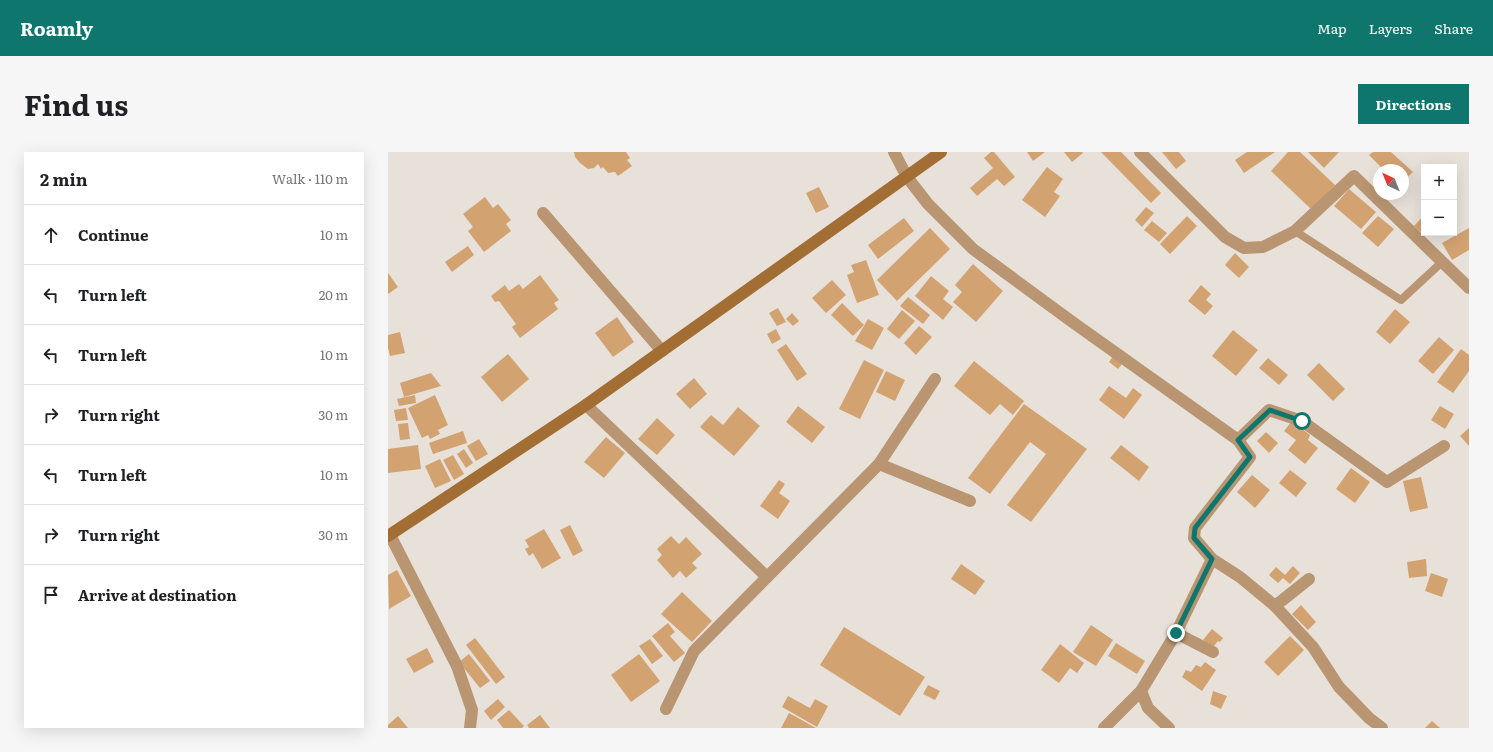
<!DOCTYPE html>
<meta charset="utf-8">
<style>
body{margin:0;font-family:Literata,serif;background:#f6f6f6;color:#202124}
.controls{position:absolute;right:12px;top:12px;display:grid;overflow:hidden;border-radius:0px;box-shadow:0 4px 16px #0002}
.controls button{width:36px;height:36px;display:grid;place-items:center;padding:0;border:0;border-bottom:1px solid #e0e0e0;background:#fff;color:#202124;font:20px sans-serif}
.compass{position:absolute;left:985px;top:12px;width:36px;height:36px;border-radius:50%;background:#fff;box-shadow:0 4px 16px #0002;rotate:317deg}
.stop{position:absolute;width:12px;height:12px;margin:-9px;border:3px solid #0f766e;border-radius:50%;background:#fff}
.stop.end{background:#0f766e;border-color:#fff;box-shadow:0 1px 4px #0008}
.list{margin:0;padding:0;list-style:none}
h2{display:flex;justify-content:space-between;align-items:center;height:52px;margin:0;padding:0 16px;font-size:17px}
h2 small{font-size:13px;font-weight:400;color:#757577}
.list li{display:grid;grid-template-columns:26px 1fr auto;gap:12px;align-items:center;box-sizing:border-box;height:60px;padding:0 16px;border-top:1px solid #e0e0e0}
.list b{display:block;font-size:15px;white-space:nowrap}
.list em{font-size:13px;font-style:normal;color:#757577}
.icon{flex:none;width:22px;height:22px;fill:none;stroke:currentColor;stroke-width:2;stroke-linecap:round;stroke-linejoin:round}
.map{position:relative;flex:none;width:1081px;height:576px;overflow:hidden;border-radius:0px}
header{display:flex;align-items:center;gap:24px;box-sizing:border-box;height:56px;padding:0 20px;background:#0f766e;color:#fff}
header strong{font-size:19px}
nav{display:flex;gap:22px;margin-inline-start:auto;font-size:14px}
.intro{display:flex;align-items:center;justify-content:space-between;box-sizing:border-box;height:96px;padding:0 24px}
h1{margin:0;font-size:28px}
.button{padding:10px 18px;border-radius:0px;background:#0f766e;color:#fff;font-size:14px;font-weight:700}
main{display:flex;gap:24px;padding:0 24px}
aside{flex:1;background:#fff;border-radius:0px;box-shadow:0 4px 16px #0002}
.map>svg:first-child{display:block}
.building{fill:#d3a271}
.lines{fill:none;stroke-linecap:round;stroke-linejoin:round}
.lane{stroke:#b99571;stroke-width:8}
.street{stroke:#b99571;stroke-width:12}
.secondary{stroke:#a36e34;stroke-width:12}
.route{stroke:#0f766e;stroke-width:5}
</style>
<header>
<strong>Roamly</strong>
<nav><a>Map</a><a>Layers</a><a>Share</a></nav>
</header>
<div class="intro"><h1>Find us</h1><a class="button">Directions</a></div>
<main>
<aside>
<h2>2 min<small>Walk · 110 m</small></h2>
<ul class="list">
<li><svg class="icon" aria-label="ahead" viewBox="0 0 24 24"><path d="M12 20V5M6 11l6-6 6 6"/></svg><div><b>Continue</b></div><em>10 m</em></li>
<li><svg class="icon" aria-label="left" viewBox="0 0 24 24"><path d="M17 20v-9H6M10 6l-5 5 5 5"/></svg><div><b>Turn left</b></div><em>20 m</em></li>
<li><svg class="icon" aria-label="left" viewBox="0 0 24 24"><path d="M17 20v-9H6M10 6l-5 5 5 5"/></svg><div><b>Turn left</b></div><em>10 m</em></li>
<li><svg class="icon" aria-label="right" viewBox="0 0 24 24"><path d="M7 20v-9h11M14 6l5 5-5 5"/></svg><div><b>Turn right</b></div><em>30 m</em></li>
<li><svg class="icon" aria-label="left" viewBox="0 0 24 24"><path d="M17 20v-9H6M10 6l-5 5 5 5"/></svg><div><b>Turn left</b></div><em>10 m</em></li>
<li><svg class="icon" aria-label="right" viewBox="0 0 24 24"><path d="M7 20v-9h11M14 6l5 5-5 5"/></svg><div><b>Turn right</b></div><em>30 m</em></li>
<li><svg class="icon" aria-label="arrive" viewBox="0 0 24 24"><path d="M6 21V4h12l-3 4 3 4H6"/></svg><div><b>Arrive at destination</b></div></li>
</ul>
</aside>
<div class="map">
<svg width="1081" height="576" viewBox="0 0 1081 576">
<rect width="100%" height="100%" fill="#e7e1da"/>
<!-- building -->
<g class="building">
<polygon points="186,0 238,0 242,6 239,8 244,14 230,24 227,20 220,21 215,15 213,17 210,12 206,16 200,17 192,11 187,5"/>
<polygon points="603,0 606,0 627,25 616,34 609,27 589,44 582,36 605,16 596,6"/>
<polygon points="639,0 657,0 645,9"/>
<polygon points="676,0 694,0 695,1 684,10"/>
<polygon points="713,0 733,0 773,41 763,51"/>
<polygon points="774,0 791,0 798,9 788,17"/>
<polygon points="859,0 887,0 856,21 847,8"/>
<polygon points="900,0 912,0 947,33 924,58 883,19"/>
<polygon points="920,0 951,0 936,16"/>
<polygon points="985,0 1003,0 1025,20 1015,29 1015,18 996,18 981,3"/>
<polygon points="659,15 675,27 666,40 672,44 657,65 634,48"/>
<polygon points="431,35 441,55 428,61 418,41"/>
<polygon points="961,37 988,60 973,77 946,54"/>
<polygon points="97,45 105,56 110,52 123,68 118,72 123,79 96,100 80,79 85,75 75,62"/>
<polygon points="758,55 766,61 754,75 747,68"/>
<polygon points="1036,63 1036,81 1038,81 1036,83 1026,74"/>
<polygon points="799,64 809,74 782,102 772,92"/>
<polygon points="990,64 1006,77 990,95 974,81"/>
<polygon points="516,66 526,79 490,107 480,93"/>
<polygon points="764,69 779,81 771,90 756,78"/>
<polygon points="542,76 562,97 509,149 489,128"/>
<polygon points="1081,76 1081,98 1064,108 1054,91"/>
<polygon points="80,94 86,103 64,120 57,110"/>
<polygon points="847,101 861,115 851,126 837,113"/>
<polygon points="478,108 491,143 469,151 459,123 466,120 463,113"/>
<polygon points="585,112 615,139 588,170 565,150 574,140 567,133"/>
<polygon points="0,121 10,135 0,142"/>
<polygon points="152,123 171,148 166,151 170,157 132,186 124,175 128,172 111,149 107,150 103,144 117,133 121,139 131,132 135,137"/>
<polygon points="543,124 561,139 555,147 565,155 555,168 527,144"/>
<polygon points="444,128 458,143 438,161 424,146"/>
<polygon points="813,133 823,142 818,148 825,154 817,163 800,149"/>
<polygon points="520,145 542,163 535,172 512,154"/>
<polygon points="454,151 476,173 465,184 443,163"/>
<polygon points="390,156 398,170 389,174 381,161"/>
<polygon points="1007,157 1022,170 1002,192 988,180"/>
<polygon points="514,158 527,169 511,187 499,177"/>
<polygon points="404,161 411,169 405,174 398,167"/>
<polygon points="229,165 246,190 225,205 207,181"/>
<polygon points="480,167 496,176 484,198 467,189"/>
<polygon points="531,174 544,185 528,203 516,191"/>
<polygon points="388,177 393,187 384,192 379,182"/>
<polygon points="845,178 870,198 848,224 824,204"/>
<polygon points="12,180 17,201 2,204 0,196 0,183"/>
<polygon points="1051,185 1066,198 1045,222 1030,209"/>
<polygon points="398,192 419,222 409,229 389,198"/>
<polygon points="1073,197 1081,203 1081,219 1065,241 1049,230"/>
<polygon points="120,202 141,227 114,250 93,225"/>
<polygon points="725,204 735,211 730,217 721,210"/>
<polygon points="880,206 900,223 891,233 871,216"/>
<polygon points="476,208 496,218 472,267 451,257"/>
<polygon points="586,209 636,249 625,263 612,252 602,263 566,234"/>
<polygon points="931,211 957,237 945,249 919,223"/>
<polygon points="498,219 517,228 507,249 488,240"/>
<polygon points="43,221 53,234 16,245 12,231"/>
<polygon points="306,226 319,242 302,257 288,242"/>
<polygon points="721,234 738,246 745,236 754,243 736,267 711,248"/>
<polygon points="27,243 28,251 11,254 9,247"/>
<polygon points="47,243 60,273 50,278 52,282 42,287 40,283 34,286 20,256"/>
<polygon points="636,252 699,297 643,370 619,353 658,302 642,290 602,342 580,326"/>
<polygon points="410,254 437,275 424,291 398,270"/>
<polygon points="1052,254 1066,262 1057,277 1043,268"/>
<polygon points="350,255 372,274 346,304 312,275 323,263 335,273"/>
<polygon points="18,256 20,268 8,269 6,258"/>
<polygon points="269,266 287,283 269,303 250,287"/>
<polygon points="904,269 922,283 920,288 930,296 917,312 900,298 908,288 896,279"/>
<polygon points="20,271 22,287 12,288 10,272"/>
<polygon points="1081,276 1081,294 1072,284"/>
<polygon points="75,279 79,291 45,302 41,291"/>
<polygon points="878,280 890,291 881,301 869,289"/>
<polygon points="218,285 237,301 216,326 196,310"/>
<polygon points="91,287 100,302 88,309 79,294"/>
<polygon points="30,293 33,317 0,321 0,297"/>
<polygon points="733,293 761,315 751,329 722,306"/>
<polygon points="76,297 85,311 78,316 69,302"/>
<polygon points="65,303 76,322 66,328 55,308"/>
<polygon points="52,307 63,329 47,336 37,314"/>
<polygon points="963,316 982,330 967,351 948,337"/>
<polygon points="902,318 919,331 908,345 891,331"/>
<polygon points="864,323 882,338 867,356 849,340"/>
<polygon points="1033,325 1040,356 1022,360 1015,329"/>
<polygon points="391,328 397,332 391,341 402,349 390,367 372,354"/>
<polygon points="182,373 195,399 185,404 172,378"/>
<polygon points="156,377 173,406 154,417 145,401 141,404 137,397 141,395 137,388"/>
<polygon points="283,384 291,392 298,385 314,402 304,411 309,416 298,426 292,419 285,426 269,408 274,403 269,397"/>
<polygon points="1038,407 1039,424 1021,426 1019,410"/>
<polygon points="573,412 597,429 587,443 563,427"/>
<polygon points="905,414 912,421 902,432 895,426 890,431 881,423 888,415 897,423"/>
<polygon points="9,418 23,444 1,457 0,423"/>
<polygon points="1043,421 1060,427 1054,445 1037,439"/>
<polygon points="294,440 324,469 304,490 273,462"/>
<polygon points="913,453 928,470 920,478 904,462"/>
<polygon points="280,471 287,480 282,484 297,501 286,510 264,484"/>
<polygon points="703,473 725,488 708,514 685,500"/>
<polygon points="456,475 537,525 512,564 432,513"/>
<polygon points="824,477 835,486 832,490 830,489 825,495 815,488"/>
<polygon points="902,484 916,498 890,524 876,510"/>
<polygon points="87,486 117,525 108,532 78,493"/>
<polygon points="262,487 275,504 264,512 251,494"/>
<polygon points="728,491 757,509 749,522 720,504"/>
<polygon points="672,492 696,511 689,521 682,516 671,531 653,518"/>
<polygon points="39,496 46,510 26,521 18,507"/>
<polygon points="81,502 102,529 92,536 71,510"/>
<polygon points="251,502 272,529 243,550 223,523"/>
<polygon points="817,510 828,518 814,539 794,525 798,518 803,520 808,513 813,515"/>
<polygon points="540,533 552,539 547,548 535,542"/>
<polygon points="825,539 839,544 833,557 822,552"/>
<polygon points="400,544 422,556 427,547 440,554 429,575 394,555"/>
<polygon points="110,547 117,555 103,568 96,559"/>
<polygon points="121,558 136,574 134,576 115,576 109,568"/>
<polygon points="401,561 428,576 393,576"/>
<polygon points="152,563 162,576 141,576 139,573"/>
<polygon points="10,564 20,576 0,576 0,573"/>
<polygon points="1044,569 1052,576 1037,576"/>
</g>
<g class="lines">
<!-- lane -->
<polyline class="lane" points="907,79 1013,148 1054,110"/>
<!-- street -->
<g class="street">
<polyline points="506,0 519,25 540,52 585,97 683,169 850,288 862,305 807,376 806,386 824,407 852,425 887,454 925,495 951,535 981,566 994,576"/>
<polyline points="752,0 837,85 856,96 875,95 907,79 966,24 1081,136"/>
<polyline points="155,61 274,199"/>
<polyline points="198,253 379,425"/>
<polyline points="850,288 881,258 914,269 999,330 1056,294"/>
<polyline points="491,312 582,349"/>
<polyline points="2,383 69,514 84,558 82,576"/>
<polyline points="887,454 921,427"/>
<polyline points="788,481 825,500"/>
<polyline points="753,539 760,556 781,576"/>
<polyline points="278,557 306,499 491,312 547,227"/>
<polyline points="716,576 753,539 788,481 824,407"/>
</g>
<!-- secondary -->
<polyline class="secondary" points="0,384 198,253 553,0"/>
</g>
<g class="lines">
<!-- route -->
<polyline class="route" points="788,481 824,407 806,386 807,376 862,305 850,288 882,258 914,269"/>
</g>
</svg>
<div class="controls">
<button>+</button>
<button>−</button>
</div>
<svg class="compass" viewBox="-18 -18 36 36"><path d="M0-13l5 13h-10z" fill="#e53935"/><path d="M0 13l5-13h-10z" fill="#757577"/></svg>
<div class="stop" style="left:914px;top:269px"></div>
<div class="stop end" style="left:788px;top:481px"></div>
</div>
</main>
